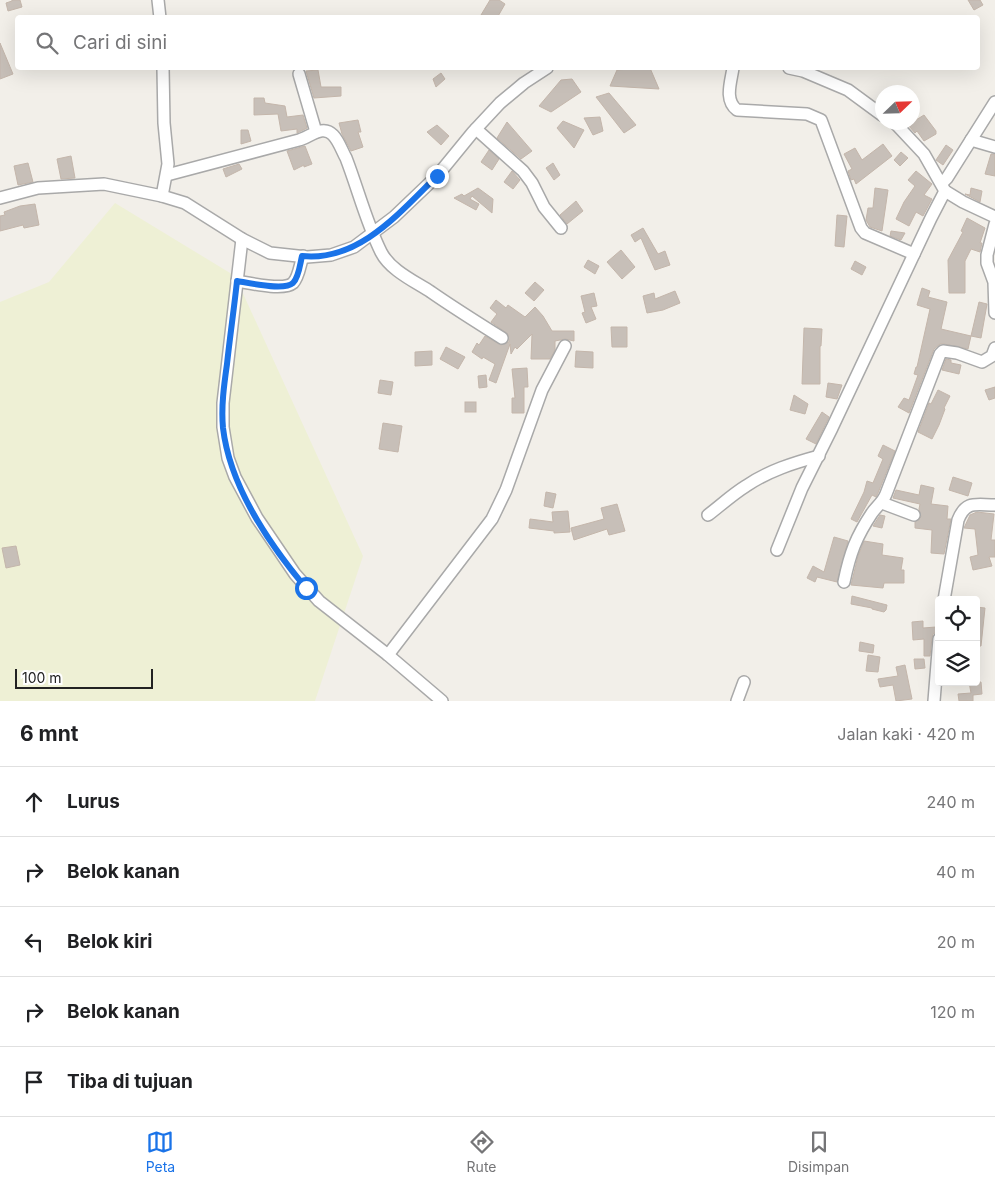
<!DOCTYPE html>
<html lang="id">
<meta charset="utf-8">
<style>
body{margin:0;font-family:Inter,sans-serif;background:#f6f6f6;color:#202124}
.controls{position:absolute;right:15px;bottom:15px;display:grid;overflow:hidden;border-radius:5px;box-shadow:0 5px 20px #0002}
.controls button{width:45px;height:45px;display:grid;place-items:center;padding:0;border:0;border-bottom:1px solid #e0e0e0;background:#fff;color:#202124;font:25px sans-serif}
.compass{position:absolute;left:875px;top:85px;width:45px;height:45px;border-radius:50%;background:#fff;box-shadow:0 5px 20px #0002;rotate:67deg}
.scale{position:absolute;left:15px;bottom:12px;width:138px;box-sizing:border-box;padding-left:5px;border:2px solid #222;border-top:0;font-size:14px;line-height:18px;white-space:nowrap;color:#222;-webkit-text-stroke:4px #fff;paint-order:stroke}
.stop{position:absolute;width:15px;height:15px;margin:-11px;border:4px solid #1a73e8;border-radius:50%;background:#fff}
.stop.end{background:#1a73e8;border-color:#fff;box-shadow:0 1px 5px #0008}
.list{margin:0;padding:0;list-style:none}
h2{display:flex;justify-content:space-between;align-items:center;height:65px;margin:0;padding:0 20px;font-size:21px}
h2 small{font-size:16px;font-weight:400;color:#757577}
.list li{display:grid;grid-template-columns:32px 1fr auto;gap:15px;align-items:center;box-sizing:border-box;height:70px;padding:0 20px;border-top:1px solid #e0e0e0}
.list b{display:block;font-size:19px;white-space:nowrap}
.list em{font-size:16px;font-style:normal;color:#757577}
.icon{flex:none;width:28px;height:28px;fill:none;stroke:currentColor;stroke-width:2;stroke-linecap:round;stroke-linejoin:round}
.map{position:relative;flex:none;width:995px;height:701px;overflow:hidden}
.search{position:absolute;background:#fff;box-shadow:0 5px 20px #0002;left:15px;right:15px;top:15px;height:55px;display:flex;align-items:center;gap:12px;box-sizing:border-box;padding:0 18px;border-radius:5px;color:#757577;font-size:19px}
.sheet{height:415px;background:#fff}
nav{display:flex;justify-content:space-around;align-items:center;box-sizing:border-box;height:70px;border-top:1px solid #e0e0e0;background:#fff;font-size:14px;color:#757577}
nav a{display:grid;justify-items:center;gap:2px}
nav .on{color:#1a73e8}
.map>svg:first-child{display:block}
.farmland{fill:#eef0d5}
.building{fill:#c7bfb8;stroke:#c4b6ab}
.lines{fill:none;stroke-linecap:round;stroke-linejoin:round}
.minor-casing{stroke:#a9a9a9;stroke-width:14}
.minor{stroke:#fff;stroke-width:11}
.route{stroke:#1a73e8;stroke-width:6}
</style>
<div class="map">
<svg width="995" height="701" viewBox="0 0 995 701">
<rect width="100%" height="100%" fill="#f2efe9"/>
<!-- farmland -->
<polygon class="farmland" points="115,203 235,276 363,556 315,701 0,701 0,302 49,282"/>
<!-- building -->
<g class="building">
<polygon points="12,0 20,0 22,7 8,11 6,3 12,1"/>
<polygon points="490,0 499,0 505,4 497,18 481,15"/>
<polygon points="968,0 980,0 983,5 974,10"/>
<polygon points="0,43 13,74 0,79"/>
<polygon points="640,68 650,68 659,89 610,86 617,70"/>
<polygon points="318,70 321,87 341,87 341,96 314,98 306,71"/>
<polygon points="441,73 445,79 436,87 433,79"/>
<polygon points="572,79 581,92 551,112 539,106 561,80"/>
<polygon points="609,93 636,125 624,133 596,97"/>
<polygon points="254,98 264,98 265,103 285,106 287,117 303,115 307,128 297,133 297,129 281,131 278,114 254,115"/>
<polygon points="924,115 936,131 936,134 924,141 917,131 915,133 908,125"/>
<polygon points="600,117 603,131 593,135 584,118"/>
<polygon points="358,120 361,132 358,132 363,147 351,151 342,134 339,123"/>
<polygon points="563,121 584,130 574,148 557,128"/>
<polygon points="507,122 532,151 521,159 497,138"/>
<polygon points="437,125 449,136 441,145 427,132"/>
<polygon points="241,130 248,130 251,141 241,144"/>
<polygon points="883,144 892,156 856,184 854,179 851,180 848,171 852,169 844,154 855,148 862,160"/>
<polygon points="946,145 953,150 943,165 936,160"/>
<polygon points="305,146 312,164 304,167 304,165 294,170 287,151"/>
<polygon points="489,150 499,159 492,170 481,162"/>
<polygon points="901,152 908,158 900,166 894,160"/>
<polygon points="991,154 995,154 995,176 985,174"/>
<polygon points="71,156 75,178 61,179 57,159"/>
<polygon points="28,163 33,182 18,185 14,166"/>
<polygon points="553,163 560,175 554,180 546,168"/>
<polygon points="239,164 242,169 226,177 223,169"/>
<polygon points="512,171 520,180 513,189 504,182"/>
<polygon points="916,171 932,184 924,195 932,199 923,216 916,212 909,226 896,219 904,202 915,186 908,180"/>
<polygon points="478,188 493,199 492,213 472,196 470,199 479,204 476,210 454,198 462,194 464,196"/>
<polygon points="875,188 888,190 882,231 870,227 866,220 868,208 873,208"/>
<polygon points="971,188 982,191 980,202 965,194 970,195"/>
<polygon points="576,201 583,211 567,224 560,215"/>
<polygon points="35,204 39,225 24,228 23,225 0,231 0,216 5,215 4,212 20,206"/>
<polygon points="837,215 847,216 844,247 835,246"/>
<polygon points="967,218 985,228 980,243 982,243 980,252 971,249 965,261 965,293 949,293 948,260 963,232 961,231"/>
<polygon points="643,228 658,254 665,251 670,265 655,270 641,238 635,242 631,235"/>
<polygon points="891,231 905,233 901,240 890,236"/>
<polygon points="621,250 635,267 622,279 607,262"/>
<polygon points="588,260 599,266 595,274 584,267"/>
<polygon points="855,261 866,267 862,275 851,269"/>
<polygon points="535,282 544,290 534,301 525,293"/>
<polygon points="922,288 930,291 928,297 947,302 941,329 971,336 968,349 944,344 940,344 934,349 909,413 898,407 904,398 909,400 918,375 914,374 916,367 917,367 930,309 917,305"/>
<polygon points="675,291 680,303 663,310 647,313 643,296 654,293 655,299"/>
<polygon points="594,293 597,306 591,307 596,319 586,323 582,313 585,312 581,296"/>
<polygon points="496,300 506,308 508,305 525,317 535,307 543,316 552,331 574,331 574,341 565,339 555,341 555,350 550,359 531,359 532,334 517,349 515,347 511,354 510,344 496,383 489,380 495,364 483,357 482,359 472,352 477,343 479,345 485,336 501,345 509,342 508,334 491,322 497,314 490,308"/>
<polygon points="979,302 987,304 981,338 971,336"/>
<polygon points="611,327 627,327 627,347 612,347"/>
<polygon points="804,328 822,329 821,346 820,346 820,384 802,384"/>
<polygon points="446,347 465,357 458,369 440,359"/>
<polygon points="432,351 432,365 415,366 415,352"/>
<polygon points="576,351 593,352 593,368 575,367"/>
<polygon points="946,359 951,360 951,363 961,365 959,374 942,370"/>
<polygon points="527,368 528,387 524,387 524,413 512,413 512,398 515,398 512,369"/>
<polygon points="486,375 487,387 479,388 478,376"/>
<polygon points="380,380 393,382 391,395 378,393"/>
<polygon points="828,383 842,385 837,399 826,397"/>
<polygon points="995,387 995,398 989,400 985,390"/>
<polygon points="938,390 950,396 944,408 945,409 939,425 932,439 918,432 929,403 931,404"/>
<polygon points="794,395 808,404 805,414 790,410"/>
<rect x="465" y="402" width="11" height="10"/>
<polygon points="822,412 829,417 816,444 806,439"/>
<polygon points="383,423 402,426 398,452 379,449"/>
<polygon points="883,445 895,451 878,493 876,497 872,495 857,522 851,519 864,492 867,481 873,483 883,459 878,456"/>
<polygon points="953,477 972,483 968,496 949,490"/>
<polygon points="921,485 934,488 931,504 948,506 947,519 951,519 944,554 931,553 932,530 915,528 915,522 921,517 919,509 920,504 893,498 896,490 919,495"/>
<polygon points="546,492 556,494 553,508 544,506"/>
<polygon points="617,504 625,531 609,535 607,529 574,540 571,528 604,519 601,508"/>
<polygon points="568,511 570,532 554,533 554,531 529,528 530,519 553,522 552,512"/>
<polygon points="977,512 994,514 991,540 995,540 995,557 989,557 992,566 973,570 970,557 978,555 975,529 964,528 970,515"/>
<polygon points="880,515 885,516 882,528 873,526"/>
<polygon points="834,537 848,541 837,582 817,577 815,582 807,578 813,566 824,572"/>
<polygon points="864,541 883,544 882,555 903,558 901,570 904,570 904,583 884,583 883,588 851,585 858,556"/>
<polygon points="16,546 20,565 6,568 2,548"/>
<polygon points="852,596 887,605 886,610 884,612 872,609 872,608 851,604"/>
<polygon points="976,607 985,608 981,646 976,646"/>
<polygon points="923,621 923,628 936,627 937,632 933,634 932,638 930,656 924,656 924,639 913,640 912,622"/>
<polygon points="860,642 874,645 873,653 859,651"/>
<polygon points="868,655 880,657 878,672 866,671"/>
<polygon points="914,659 924,659 925,668 915,669"/>
<polygon points="905,665 912,699 896,701 893,685 880,687 878,679 898,676 896,667"/>
<polygon points="969,682 981,682 982,694 973,695 973,701 959,701 958,694 971,693"/>
</g>
<g class="lines">
<!-- minor casing -->
<g class="minor-casing">
<g id="minor">
<polyline points="158,0 160,18"/>
<path d="M733,68c-2,14 -9,32 4,42l70,4 14,6 40,108 4,5 49,21"/>
<polyline points="789,68 803,71 848,90 882,115"/>
<polyline points="299,74 316,132"/>
<polyline points="894,122 924,154 945,191 963,202 995,217"/>
<polyline points="476,129 523,171 532,183 544,207 561,228"/>
<polyline points="971,140 995,147"/>
<path d="M167,175l132,-35c11,-3 24,-16 34,-5 6,6 9,16 13,23 12,31 20,64 35,94 9,18 33,29 50,40 23,16 47,31 71,46"/>
<polyline points="942,183 947,178 995,102"/>
<polyline points="162,196 168,164 164,123 163,68"/>
<polyline points="0,198 38,188 104,184 162,196 185,203 242,239 270,253 307,257 331,255 354,247 394,217 437,176 473,132 500,103 524,83 547,68"/>
<polyline points="995,224 987,255 987,263 994,282 995,313"/>
<polyline points="242,239 223,403 223,427 228,458 235,477 257,518 295,574 319,601 388,655 442,701"/>
<path d="M237,281c12,2 47,10 56,2 6,-6 7,-19 10,-27"/>
<polyline points="882,503 914,515"/>
<path d="M708,515c13,-10 25,-21 38,-29 22,-15 47,-23 73,-30"/>
<polyline points="777,550 802,488 832,428 931,218 945,191"/>
<path d="M844,582c6,-29 12,-45 28,-69 5,-7 11,-11 14,-19l54,-140 3,-3 14,2 25,9 10,-6 3,-8"/>
<path d="M944,600l14,-80c8,-20 18,-15 37,-15"/>
<polyline points="388,655 492,519 506,490 542,390 565,346"/>
<polyline points="737,701 744,682"/>
<polyline points="934,701 939,639"/>
</g>
</g>
<!-- minor -->
<use href="#minor" class="minor"/>
</g>
<g class="lines">
<!-- route -->
<path class="route" d="M306,588c-37,-44 -76,-101 -83,-160 -2,-21 1,-43 4,-64 3,-28 7,-55 10,-83 12,2 47,10 56,2 6,-6 7,-19 9,-27 57,6 98,-44 135,-80"/>
</g>
</svg>
<div class="controls">
<button><svg class="icon" aria-label="locate" viewBox="0 0 24 24"><circle cx="12" cy="12" r="6"/><path d="M12 2v4M12 18v4M2 12h4M18 12h4"/></svg></button>
<button><svg class="icon" aria-label="layers" viewBox="0 0 24 24"><path d="M12 4l9 5-9 5-9-5zM3 14l9 5 9-5"/></svg></button>
</div>
<svg class="compass" viewBox="-18 -18 36 36"><path d="M0-13l5 13h-10z" fill="#e53935"/><path d="M0 13l5-13h-10z" fill="#757577"/></svg>
<div class="scale">100 m</div>
<div class="stop" style="left:306px;top:588px"></div>
<div class="stop end" style="left:437px;top:176px"></div>
<div class="search"><svg class="icon" aria-label="search" viewBox="0 0 24 24"><circle cx="10" cy="10" r="6"/><path d="M15 15l6 6"/></svg>Cari di sini</div>
</div>
<section class="sheet">
<h2>6 mnt<small>Jalan kaki · 420 m</small></h2>
<ul class="list">
<li><svg class="icon" aria-label="ahead" viewBox="0 0 24 24"><path d="M12 20V5M6 11l6-6 6 6"/></svg><div><b>Lurus</b></div><em>240 m</em></li>
<li><svg class="icon" aria-label="right" viewBox="0 0 24 24"><path d="M7 20v-9h11M14 6l5 5-5 5"/></svg><div><b>Belok kanan</b></div><em>40 m</em></li>
<li><svg class="icon" aria-label="left" viewBox="0 0 24 24"><path d="M17 20v-9H6M10 6l-5 5 5 5"/></svg><div><b>Belok kiri</b></div><em>20 m</em></li>
<li><svg class="icon" aria-label="right" viewBox="0 0 24 24"><path d="M7 20v-9h11M14 6l5 5-5 5"/></svg><div><b>Belok kanan</b></div><em>120 m</em></li>
<li><svg class="icon" aria-label="arrive" viewBox="0 0 24 24"><path d="M6 21V4h12l-3 4 3 4H6"/></svg><div><b>Tiba di tujuan</b></div></li>
</ul>
</section>
<nav>
<a class="on"><svg class="icon" aria-label="map" viewBox="0 0 24 24"><path d="M3 6l6-2 6 2 6-2v14l-6 2-6-2-6 2zM9 4v14M15 6v14"/></svg>Peta</a>
<a><svg class="icon" aria-label="directions" viewBox="0 0 24 24"><path d="M12 3l9 9-9 9-9-9zM9 14v-3h6M13 9l2 2-2 2"/></svg>Rute</a>
<a><svg class="icon" aria-label="saved" viewBox="0 0 24 24"><path d="M7 4h10v16l-5-4-5 4z"/></svg>Disimpan</a>
</nav>
